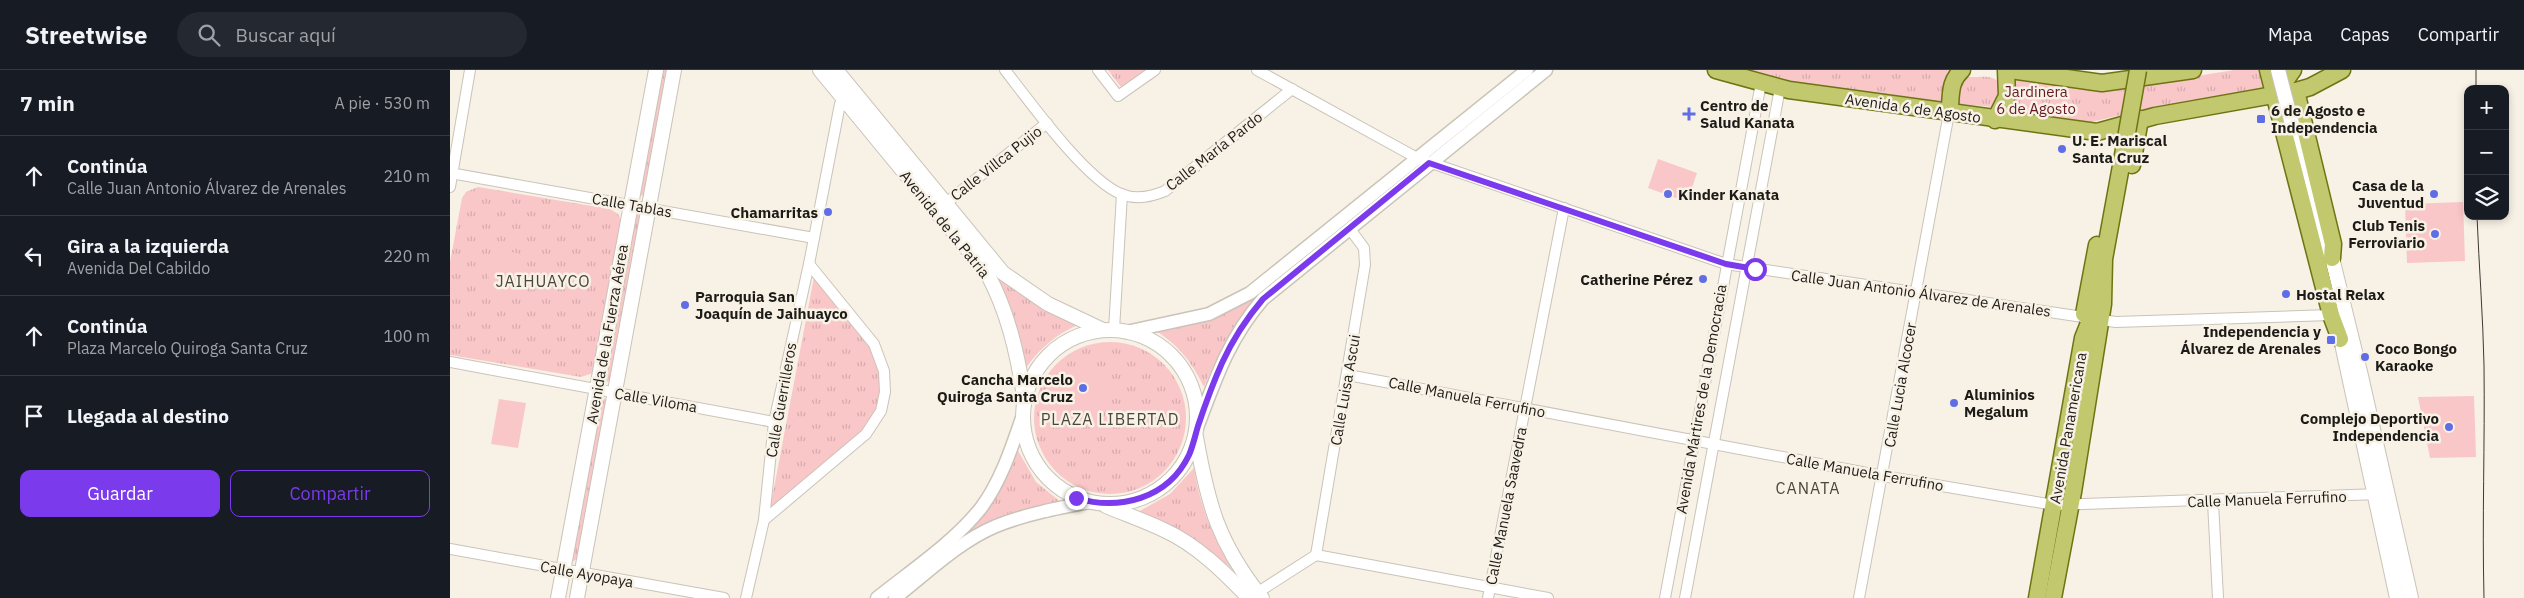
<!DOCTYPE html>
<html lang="es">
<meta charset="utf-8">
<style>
body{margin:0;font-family:"IBM Plex Sans",sans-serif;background:#242831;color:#f1f3f6}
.controls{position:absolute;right:15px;top:15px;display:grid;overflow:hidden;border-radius:10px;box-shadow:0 2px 8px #0003}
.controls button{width:45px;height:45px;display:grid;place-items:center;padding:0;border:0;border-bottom:1px solid #363941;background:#171b24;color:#f1f3f6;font:25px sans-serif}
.stop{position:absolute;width:15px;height:15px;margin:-11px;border:4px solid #7c3aed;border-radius:50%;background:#fff}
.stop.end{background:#7c3aed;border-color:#fff;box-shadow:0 1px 5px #0008}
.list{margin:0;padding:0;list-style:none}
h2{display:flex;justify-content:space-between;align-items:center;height:65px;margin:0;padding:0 20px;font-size:21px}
h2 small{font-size:16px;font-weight:400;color:#9ea1a6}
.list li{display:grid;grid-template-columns:32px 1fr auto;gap:15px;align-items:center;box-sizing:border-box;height:80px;padding:0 20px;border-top:1px solid #363941}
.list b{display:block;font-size:19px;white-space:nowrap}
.list p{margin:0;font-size:16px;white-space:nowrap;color:#9ea1a6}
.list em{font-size:16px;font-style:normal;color:#9ea1a6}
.actions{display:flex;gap:10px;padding:15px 20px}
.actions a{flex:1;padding:11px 0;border:1px solid #7c3aed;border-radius:10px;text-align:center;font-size:18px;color:#7c3aed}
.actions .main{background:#7c3aed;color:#fff}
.icon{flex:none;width:28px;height:28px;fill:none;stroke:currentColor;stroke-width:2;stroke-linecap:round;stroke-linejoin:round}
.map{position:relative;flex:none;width:2074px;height:528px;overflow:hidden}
header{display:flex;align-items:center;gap:30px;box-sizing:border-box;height:70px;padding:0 25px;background:#171b24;border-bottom:1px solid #363941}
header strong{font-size:24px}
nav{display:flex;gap:28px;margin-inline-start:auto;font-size:18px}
.search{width:350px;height:45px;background:#242831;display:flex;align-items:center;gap:12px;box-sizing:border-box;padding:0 18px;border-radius:28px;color:#9ea1a6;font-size:19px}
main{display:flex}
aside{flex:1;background:#171b24}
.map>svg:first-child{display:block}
.grass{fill:url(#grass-tufts)}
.pitch{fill:#fac7c9}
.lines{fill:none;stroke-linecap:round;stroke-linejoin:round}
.minor-casing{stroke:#cac3b8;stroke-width:12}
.tertiary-casing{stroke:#cac3b8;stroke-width:15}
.secondary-casing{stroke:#cac3b8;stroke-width:16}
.primary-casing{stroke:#6d7411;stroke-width:19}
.minor{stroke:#fff;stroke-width:10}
.tertiary{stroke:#fff;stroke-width:12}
.secondary{stroke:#fff;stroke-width:14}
.primary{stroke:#c1c86e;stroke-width:16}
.tram{stroke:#3d3a35;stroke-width:1}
.secondary-bridge-casing{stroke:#cac3b8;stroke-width:16;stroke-linecap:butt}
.primary-bridge-casing{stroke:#6d7411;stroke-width:19;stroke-linecap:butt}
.secondary-bridge{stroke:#fff;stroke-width:14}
.primary-bridge{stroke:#c1c86e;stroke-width:16}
.route{stroke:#7c3aed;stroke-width:6}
.poi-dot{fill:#606ee5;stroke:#f8f1e5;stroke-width:2}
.labels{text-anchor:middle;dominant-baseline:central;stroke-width:5;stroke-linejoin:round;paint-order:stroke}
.park-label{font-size:15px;fill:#671827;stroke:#f8f1e5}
.poi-label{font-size:15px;font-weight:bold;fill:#1d1b17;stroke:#f8f1e5;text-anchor:start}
.street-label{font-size:15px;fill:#1d1b17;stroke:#f8f1e5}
.neighbourhood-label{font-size:16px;letter-spacing:1px;fill:#4b463c;stroke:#f8f1e5}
</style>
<header>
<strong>Streetwise</strong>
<div class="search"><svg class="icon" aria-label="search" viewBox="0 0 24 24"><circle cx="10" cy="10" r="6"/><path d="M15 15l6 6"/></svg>Buscar aquí</div>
<nav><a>Mapa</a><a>Capas</a><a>Compartir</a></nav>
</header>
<main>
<aside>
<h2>7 min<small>A pie · 530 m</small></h2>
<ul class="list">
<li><svg class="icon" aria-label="ahead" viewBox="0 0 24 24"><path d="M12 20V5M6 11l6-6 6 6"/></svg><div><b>Continúa</b><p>Calle Juan Antonio Álvarez de Arenales</p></div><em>210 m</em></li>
<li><svg class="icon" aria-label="left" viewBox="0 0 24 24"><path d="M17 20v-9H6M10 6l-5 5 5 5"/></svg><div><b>Gira a la izquierda</b><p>Avenida Del Cabildo</p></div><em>220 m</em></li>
<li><svg class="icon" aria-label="ahead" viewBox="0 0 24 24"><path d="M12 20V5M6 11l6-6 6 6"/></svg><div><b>Continúa</b><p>Plaza Marcelo Quiroga Santa Cruz</p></div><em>100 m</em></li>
<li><svg class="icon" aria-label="arrive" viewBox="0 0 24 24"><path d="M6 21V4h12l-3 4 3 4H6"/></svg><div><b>Llegada al destino</b></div></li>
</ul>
<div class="actions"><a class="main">Guardar</a><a>Compartir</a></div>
</aside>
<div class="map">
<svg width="2074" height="528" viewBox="0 0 2074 528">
<defs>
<pattern id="grass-tufts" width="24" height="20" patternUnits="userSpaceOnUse" patternTransform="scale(1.25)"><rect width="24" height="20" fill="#fac7c9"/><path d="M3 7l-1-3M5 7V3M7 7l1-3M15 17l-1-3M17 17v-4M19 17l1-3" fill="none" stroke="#d6aaac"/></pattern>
</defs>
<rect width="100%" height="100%" fill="#f8f1e5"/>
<!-- grass -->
<g class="grass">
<polygon points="211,0 217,0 195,125 192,126 190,122"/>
<polygon points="658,0 698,0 674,17 670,16"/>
<polygon points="1295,0 1498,0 1504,1 1494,34 1341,12"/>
<polygon points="1784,0 1812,0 1815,18 1706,37 1637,53 1556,43 1561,9 1655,21"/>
<path d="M1517,7c16,1 31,-5 36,14l-10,16 -34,-3v-24z"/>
<polygon points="28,117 160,139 168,144 171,150 143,303 131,307 0,285 0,192 12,128 16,122"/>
<polygon points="189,143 191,144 160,311 157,312 155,311 186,144"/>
<path d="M539,197l28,25 63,32c-24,10 -40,24 -55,45 -5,-37 -16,-70 -36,-102z"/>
<path d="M364,207c18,22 56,61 64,86 4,13 5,32 -1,45 -13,31 -78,77 -107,101z"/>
<path d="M816,219c-28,30 -46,61 -62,98 -12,-24 -24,-41 -48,-56 41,-6 76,-19 110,-42z"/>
<circle cx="660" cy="348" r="76"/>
<polygon points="154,328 156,331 128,489 123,491 121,489 151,329"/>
<polygon points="567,379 586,412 612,433 508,471"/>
<path d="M744,398c6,38 18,68 38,101 -28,-25 -58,-44 -94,-57l32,-18z"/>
</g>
<!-- pitch -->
<g class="pitch">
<polygon points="1208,89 1247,103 1237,132 1198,118"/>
<polygon points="2013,132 2015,191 1957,193 1955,134"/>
<polygon points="45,178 70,184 61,226 36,220"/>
<polygon points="641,291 662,317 625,345 605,319"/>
<polygon points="2024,326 2026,387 1980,388 1968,327"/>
<polygon points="49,329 76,333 68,378 41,374"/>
</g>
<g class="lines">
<!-- minor casing -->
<g class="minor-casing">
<g id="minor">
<path d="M555,0c25,32 80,109 116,124 15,6 30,3 44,-3l127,-102"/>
<polyline points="648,0 668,26 705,0"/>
<polyline points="807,0 967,88 1276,194 1633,247"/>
<polyline points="0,103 364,168"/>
<polyline points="0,117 20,0"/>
<polyline points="496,133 597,53"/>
<polyline points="1651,250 1666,252 1881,245"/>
<polyline points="664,260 672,124"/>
<polyline points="0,292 324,352"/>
<polyline points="898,305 1433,406 1604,435 1930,424"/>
<polyline points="1763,432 1768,528"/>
<polyline points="314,450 416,364 431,341 435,322 434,301 424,274 359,194"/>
<polyline points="0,479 274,528"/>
<polyline points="866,485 915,195 914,178 900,159"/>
<polyline points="802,526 866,485 1098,528"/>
<polyline points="296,528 314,450 324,352 359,194 390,34 398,24"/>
<polyline points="1038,528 1114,138"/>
<polyline points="1215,528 1311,13"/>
<polyline points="1235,528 1330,18"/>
<polyline points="1409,528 1499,43"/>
</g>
</g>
<!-- tertiary casing -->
<g class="tertiary-casing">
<g id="tertiary">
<polyline points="676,262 759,244 800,223 1077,0"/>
<path d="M747,358c18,-48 32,-90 66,-129l283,-229"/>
<path d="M427,528c35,-28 76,-55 104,-90 20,-27 30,-59 41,-90"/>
<path d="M445,528c32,-25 63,-56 101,-72 30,-12 62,-18 94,-24"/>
</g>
</g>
<!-- secondary casing -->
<g class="secondary-casing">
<g id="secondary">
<path d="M370,0l167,203c21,39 30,79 37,123"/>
<polyline points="386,0 553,203 598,234 653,260"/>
<polyline points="1842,54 1870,164 1882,188 1911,306 1961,528"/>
<circle cx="660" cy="347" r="87"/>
<polyline points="1889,260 1947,528"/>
<path d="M746,367c12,68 22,106 66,161"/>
<path d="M656,436c19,8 39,15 58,24 33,15 60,42 85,68"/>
<polyline points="108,528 206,0"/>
<polyline points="127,528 224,0"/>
</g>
</g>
<!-- primary casing -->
<g class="primary-casing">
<g id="primary">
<polyline points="1266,0 1339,20 1647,62 1705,46 1846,21 1860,17 1892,0"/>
<polyline points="1560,0 1652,13 1743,0"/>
<polyline points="1818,0 1881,245 1890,269"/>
<polyline points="1846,21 1883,174 1882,188"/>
<polyline points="1826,24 1843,0"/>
<path d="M1499,43c3,-17 -1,-30 13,-43"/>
<polyline points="1545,50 1557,26 1556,0"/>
<polyline points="1682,95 1690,49"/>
<polyline points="1634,244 1647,175"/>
<polyline points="1587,528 1633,268 1641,248 1644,232"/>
<polyline points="1603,528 1623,422 1653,234 1654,189 1675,74"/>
</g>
</g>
<!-- minor -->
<use href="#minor" class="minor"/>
<!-- tertiary -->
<use href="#tertiary" class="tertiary"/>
<!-- secondary -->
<use href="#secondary" class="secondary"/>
<!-- primary -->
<use href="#primary" class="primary"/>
<!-- tram -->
<g class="tram">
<polyline points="2026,19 2026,0"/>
<path d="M2027,146c2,50 6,100 7,149 1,78 -2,155 0,233"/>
</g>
<!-- secondary-bridge casing -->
<g class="secondary-bridge-casing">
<polyline id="secondary-bridge" points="1828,0 1842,54"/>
</g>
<!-- primary-bridge casing -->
<g class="primary-bridge-casing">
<polyline id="primary-bridge" points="1675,74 1688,0"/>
</g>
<!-- secondary-bridge -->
<use href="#secondary-bridge" class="secondary-bridge"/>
<!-- primary-bridge -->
<use href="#primary-bridge" class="primary-bridge"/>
</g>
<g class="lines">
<!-- route -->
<path class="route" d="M626,428c43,13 92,1 113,-43 4,-9 6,-19 9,-29 7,-21 15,-43 24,-63 11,-24 24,-44 41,-64l166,-136 297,101 29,5"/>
</g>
<!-- markers -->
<g class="poi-dot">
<path d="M1236.5 36.5h5v5h5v5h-5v5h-5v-5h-5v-5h5z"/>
<rect x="1806" y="44" width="10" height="10" rx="2.5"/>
<circle cx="1612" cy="79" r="5"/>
<circle cx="1218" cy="124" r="5"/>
<circle cx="1984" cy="124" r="5"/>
<circle cx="378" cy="142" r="5"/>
<circle cx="1985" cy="164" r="5"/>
<circle cx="1253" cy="209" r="5"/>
<circle cx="1836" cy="224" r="5"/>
<circle cx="235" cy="235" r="5"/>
<rect x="1876" y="265" width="10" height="10" rx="2.5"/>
<circle cx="1915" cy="287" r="5"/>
<circle cx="633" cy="318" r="5"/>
<circle cx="1504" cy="333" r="5"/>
<circle cx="1999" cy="357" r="5"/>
</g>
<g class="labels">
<!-- park labels -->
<g class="park-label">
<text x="1586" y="21">Jardinera<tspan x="1586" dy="17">6 de Agosto</tspan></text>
</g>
<!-- poi labels -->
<g class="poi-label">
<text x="1250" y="35">Centro de<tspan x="1250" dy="17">Salud Kanata</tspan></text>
<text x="1821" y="40">6 de Agosto e<tspan x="1821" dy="17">Independencia</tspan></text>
<text x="1622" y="70">U. E. Mariscal<tspan x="1622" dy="17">Santa Cruz</tspan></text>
<text x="1974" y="115" text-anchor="end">Casa de la<tspan x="1974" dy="17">Juventud</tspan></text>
<text x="1228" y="124">Kinder Kanata</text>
<text x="368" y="142" text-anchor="end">Chamarritas</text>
<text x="1975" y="155" text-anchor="end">Club Tenis<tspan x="1975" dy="17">Ferroviario</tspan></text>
<text x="1243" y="209" text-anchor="end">Catherine Pérez</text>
<text x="1846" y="224">Hostal Relax</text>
<text x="245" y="226">Parroquia San<tspan x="245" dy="17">Joaquín de Jaihuayco</tspan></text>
<text x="1871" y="261" text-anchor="end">Independencia y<tspan x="1871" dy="17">Álvarez de Arenales</tspan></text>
<text x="1925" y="278">Coco Bongo<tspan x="1925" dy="17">Karaoke</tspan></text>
<text x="623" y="309" text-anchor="end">Cancha Marcelo<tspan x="623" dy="17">Quiroga Santa Cruz</tspan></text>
<text x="1514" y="324">Aluminios<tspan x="1514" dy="17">Megalum</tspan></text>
<text x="1989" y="348" text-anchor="end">Complejo Deportivo<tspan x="1989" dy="17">Independencia</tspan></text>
</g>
<!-- street labels -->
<g class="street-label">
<text transform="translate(1463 38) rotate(8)">Avenida 6 de Agosto</text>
<text transform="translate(764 81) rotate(-38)">Calle María Pardo</text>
<text transform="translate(546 93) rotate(-38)">Calle Villca Pujio</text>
<text transform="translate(182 135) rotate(10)">Calle Tablas</text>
<text transform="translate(495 154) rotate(51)">Avenida de la Patria</text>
<text transform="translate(1471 223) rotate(8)">Calle Juan Antonio Álvarez de Arenales</text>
<text transform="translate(157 264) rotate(-80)">Avenida de la Fuerza Aérea</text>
<text transform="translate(1450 315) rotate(-80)">Calle Lucia Alcocer</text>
<text transform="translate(895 320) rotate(-80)">Calle Luisa Ascui</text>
<text transform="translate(1017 327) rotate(11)">Calle Manuela Ferrufino</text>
<text transform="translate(1251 329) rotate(-80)">Avenida Mártires de la Democracia</text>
<text transform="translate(206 330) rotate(10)">Calle Viloma</text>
<text transform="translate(331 330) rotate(-80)">Calle Guerrilleros</text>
<text transform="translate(1618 358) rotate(-80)">Avenida Panamericana</text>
<text transform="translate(1415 402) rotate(10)">Calle Manuela Ferrufino</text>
<text transform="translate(1817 429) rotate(-2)">Calle Manuela Ferrufino</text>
<text transform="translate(1056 436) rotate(-79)">Calle Manuela Saavedra</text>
<text transform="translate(137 504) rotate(10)">Calle Ayopaya</text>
</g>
<!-- neighbourhood labels -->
<g class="neighbourhood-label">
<text x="93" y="211">JAIHUAYCO</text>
<text x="660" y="349">PLAZA LIBERTAD</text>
<text x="1358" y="418">CANATA</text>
</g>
</g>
</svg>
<div class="controls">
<button>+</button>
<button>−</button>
<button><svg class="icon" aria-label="layers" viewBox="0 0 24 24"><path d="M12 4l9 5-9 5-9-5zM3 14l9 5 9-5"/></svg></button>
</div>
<div class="stop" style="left:1305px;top:199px"></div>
<div class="stop end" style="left:626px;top:428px"></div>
</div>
</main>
